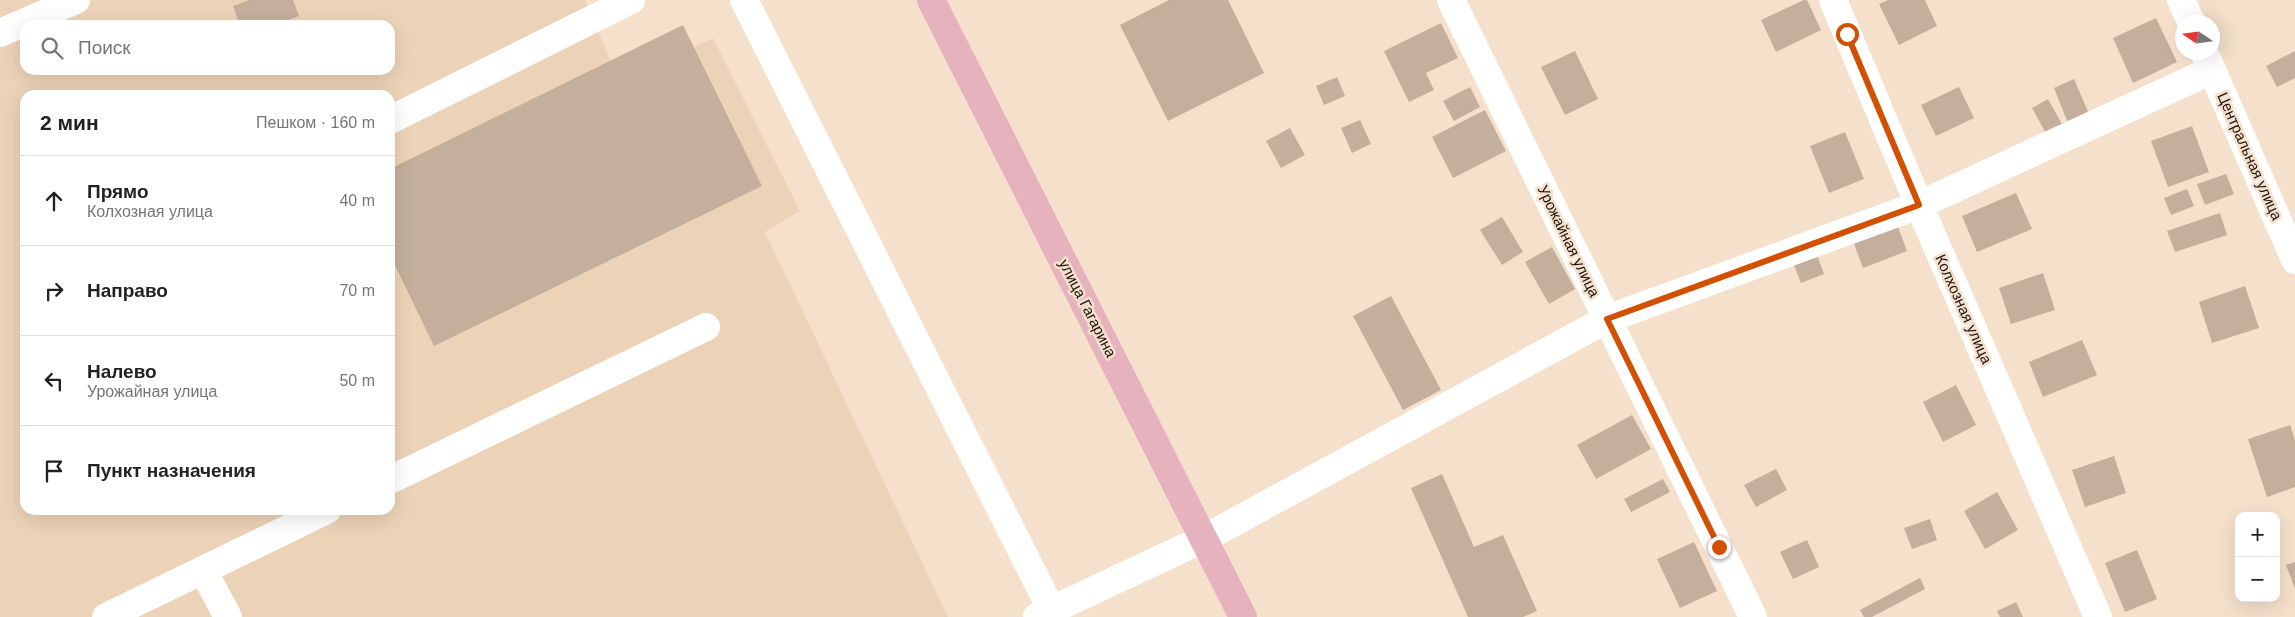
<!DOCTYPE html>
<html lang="ru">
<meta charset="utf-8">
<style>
body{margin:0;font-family:Helvetica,sans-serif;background:#f6f6f6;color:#222}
.controls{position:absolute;right:15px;bottom:15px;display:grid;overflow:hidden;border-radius:10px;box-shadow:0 5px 20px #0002}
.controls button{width:45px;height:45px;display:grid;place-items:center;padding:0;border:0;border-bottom:1px solid #e0e0e0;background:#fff;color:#222;font:25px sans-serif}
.compass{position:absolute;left:2175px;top:15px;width:45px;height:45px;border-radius:50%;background:#fff;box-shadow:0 5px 20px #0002;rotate:283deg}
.stop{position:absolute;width:15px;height:15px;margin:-11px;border:4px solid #d34f01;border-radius:50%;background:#fff}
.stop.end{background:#d34f01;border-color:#fff;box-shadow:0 1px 5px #0008}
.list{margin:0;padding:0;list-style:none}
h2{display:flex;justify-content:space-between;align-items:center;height:65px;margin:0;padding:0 20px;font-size:21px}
h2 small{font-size:16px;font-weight:400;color:#767676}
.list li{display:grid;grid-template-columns:32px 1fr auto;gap:15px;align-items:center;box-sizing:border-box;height:90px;padding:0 20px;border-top:1px solid #e0e0e0}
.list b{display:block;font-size:19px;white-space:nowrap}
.list p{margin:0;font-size:16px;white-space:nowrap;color:#767676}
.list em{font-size:16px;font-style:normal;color:#767676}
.icon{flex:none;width:28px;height:28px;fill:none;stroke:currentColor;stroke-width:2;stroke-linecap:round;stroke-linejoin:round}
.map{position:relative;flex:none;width:2295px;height:617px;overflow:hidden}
.search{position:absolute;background:#fff;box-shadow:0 5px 20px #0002;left:20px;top:20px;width:375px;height:55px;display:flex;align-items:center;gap:12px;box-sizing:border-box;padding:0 18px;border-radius:15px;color:#767676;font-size:19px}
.panel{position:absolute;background:#fff;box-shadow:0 5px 20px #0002;left:20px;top:90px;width:375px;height:425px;border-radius:15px}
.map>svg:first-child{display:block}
.built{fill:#ecd3b8;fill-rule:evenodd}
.building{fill:#c3af9b}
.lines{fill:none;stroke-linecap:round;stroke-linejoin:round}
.minor{stroke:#fff;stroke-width:28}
.major{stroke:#e5b2be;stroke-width:28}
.route{stroke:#d34f01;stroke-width:6}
.labels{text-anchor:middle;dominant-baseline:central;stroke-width:5;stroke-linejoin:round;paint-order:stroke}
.street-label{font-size:15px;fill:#1b140d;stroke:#f4e0cb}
</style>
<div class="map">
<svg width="2295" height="617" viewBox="0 0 2295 617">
<rect width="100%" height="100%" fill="#f4e0cb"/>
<!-- built -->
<path class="built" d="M0,0h585l35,83 93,-45 87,173 -35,21 183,385h-948zM25,25h365v45h-365zM25,95h365v415h-365z"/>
<!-- building -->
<g class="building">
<polygon points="250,0 293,0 299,16 274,25 240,25 233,6"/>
<polygon points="1169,0 1228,0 1264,73 1168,121 1120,25"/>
<polygon points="1804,0 1807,0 1821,30 1776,52 1761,20"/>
<polygon points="1888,0 1925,0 1937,26 1899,45 1879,4"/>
<polygon points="2156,18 2177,62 2133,83 2113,38"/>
<polygon points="1441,23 1458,58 1426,73 1434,90 1409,102 1384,51"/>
<polygon points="683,25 762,186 434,346 390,255 390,169"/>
<polygon points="1575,51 1598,99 1565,115 1541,67"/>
<polygon points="2295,51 2295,78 2277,87 2266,66"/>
<polygon points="1337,77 1345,96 1324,105 1316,86"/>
<polygon points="2074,79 2089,114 2068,123 2054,88"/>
<polygon points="1470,87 1480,107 1454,121 1443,101"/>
<polygon points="1959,87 1974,118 1936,136 1921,105"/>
<polygon points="2048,99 2063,126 2047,135 2032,108"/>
<polygon points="1485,110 1506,151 1453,178 1432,137"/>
<polygon points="1360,120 1371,144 1352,153 1341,128"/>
<polygon points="2192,126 2209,172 2168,187 2151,141"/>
<polygon points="1290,128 1305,155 1281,168 1266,141"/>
<polygon points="1845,132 1864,179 1829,193 1810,146"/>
<polygon points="2226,174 2234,194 2205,205 2197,184"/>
<polygon points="2187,189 2194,206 2171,215 2164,198"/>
<polygon points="2016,193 2032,229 1977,252 1962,216"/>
<polygon points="2220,213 2227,235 2175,252 2167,231"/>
<polygon points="1502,217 1523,252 1502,265 1480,230"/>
<polygon points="1897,224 1907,251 1863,268 1853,241"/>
<polygon points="1552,247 1575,289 1549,304 1525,262"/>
<polygon points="1817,255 1824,274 1801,283 1793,263"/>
<polygon points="2043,273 2055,310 2011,324 1999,288"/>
<polygon points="2245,286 2259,328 2212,343 2199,302"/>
<polygon points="1391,296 1441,390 1403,410 1353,316"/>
<polygon points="2082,340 2097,375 2043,397 2029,362"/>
<polygon points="1956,385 1976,425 1943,442 1923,402"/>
<polygon points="1632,415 1651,449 1596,479 1577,445"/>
<polygon points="2290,425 2295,440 2295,487 2267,497 2248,439"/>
<polygon points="2114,456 2126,493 2085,507 2072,470"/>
<polygon points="1776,469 1787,490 1756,507 1744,485"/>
<polygon points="1442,474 1474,547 1503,535 1537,611 1523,617 1468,617 1411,488"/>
<polygon points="1663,479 1670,492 1631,512 1624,499"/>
<polygon points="1997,492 2018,530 1985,549 1964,511"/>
<polygon points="1930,519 1937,540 1912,549 1904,528"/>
<polygon points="1807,540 1819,567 1793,579 1780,552"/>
<polygon points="1694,542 1717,591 1680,608 1657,559"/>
<polygon points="2137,550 2157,599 2125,612 2105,563"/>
<polygon points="2295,562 2295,589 2286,565"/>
<polygon points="1920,578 1925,589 1872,617 1864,617 1860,610"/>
<polygon points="2016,602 2023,617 2000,617 1997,611"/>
</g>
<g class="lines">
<!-- minor -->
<g class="minor">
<polyline points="744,0 1051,609"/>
<polyline points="1451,0 1753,617"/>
<polyline points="1833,0 1919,205 2098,617"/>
<polyline points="2181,0 2191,22"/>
<polyline points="0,33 76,0"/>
<polyline points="2205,54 2295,260"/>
<polyline points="390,120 631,0"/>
<polyline points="390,480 706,327"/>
<polyline points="203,570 228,617"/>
<polyline points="106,617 327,510"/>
<polyline points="1037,617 1205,538 1607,319 1919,205 2212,70"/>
</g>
<!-- major -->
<polyline class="major" points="931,0 1243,617"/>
</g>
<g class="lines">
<!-- route -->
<polyline class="route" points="1719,547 1607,319 1919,205 1847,34"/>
</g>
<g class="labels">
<!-- street labels -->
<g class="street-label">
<text transform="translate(2250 156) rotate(66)">Центральная улица</text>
<text transform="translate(1569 241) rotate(64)">Урожайная улица</text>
<text transform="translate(1088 308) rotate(63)">улица Гагарина</text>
<text transform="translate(1964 309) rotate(66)">Колхозная улица</text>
</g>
</g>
</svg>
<div class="controls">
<button>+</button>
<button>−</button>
</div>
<svg class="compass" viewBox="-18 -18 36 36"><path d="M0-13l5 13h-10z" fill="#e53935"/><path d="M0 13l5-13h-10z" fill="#767676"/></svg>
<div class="stop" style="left:1847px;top:34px"></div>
<div class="stop end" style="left:1719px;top:547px"></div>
<div class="search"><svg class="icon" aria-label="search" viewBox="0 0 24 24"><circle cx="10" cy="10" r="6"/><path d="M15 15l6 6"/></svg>Поиск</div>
<section class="panel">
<h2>2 мин<small>Пешком · 160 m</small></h2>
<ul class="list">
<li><svg class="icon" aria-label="ahead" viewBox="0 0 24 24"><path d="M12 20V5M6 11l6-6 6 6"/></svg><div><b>Прямо</b><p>Колхозная улица</p></div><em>40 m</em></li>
<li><svg class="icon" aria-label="right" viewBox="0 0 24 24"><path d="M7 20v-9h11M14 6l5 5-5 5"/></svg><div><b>Направо</b></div><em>70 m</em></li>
<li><svg class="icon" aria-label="left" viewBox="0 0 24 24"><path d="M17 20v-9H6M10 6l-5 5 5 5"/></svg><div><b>Налево</b><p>Урожайная улица</p></div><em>50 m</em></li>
<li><svg class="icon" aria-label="arrive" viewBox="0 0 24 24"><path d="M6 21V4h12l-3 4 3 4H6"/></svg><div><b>Пункт назначения</b></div></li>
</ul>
</section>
</div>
